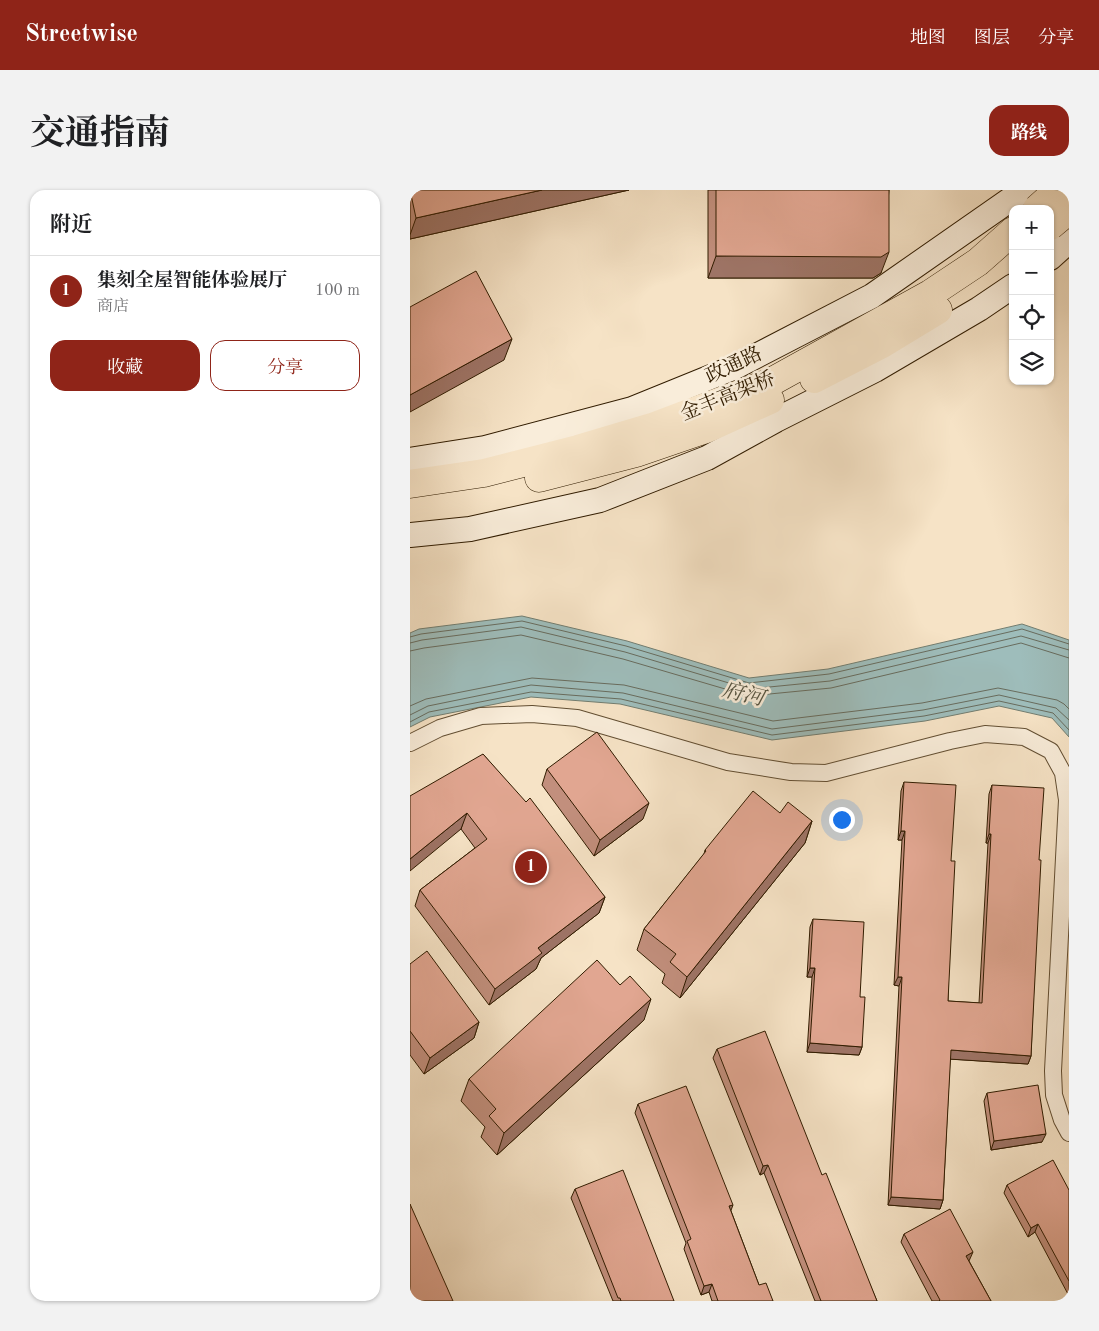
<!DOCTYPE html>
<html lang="zh">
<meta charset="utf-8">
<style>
body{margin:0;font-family:"Old Standard TT","Noto Serif SC",serif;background:#f2f2f2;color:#202124}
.controls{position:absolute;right:15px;top:15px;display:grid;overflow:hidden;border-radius:10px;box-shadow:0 1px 4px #0004}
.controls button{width:45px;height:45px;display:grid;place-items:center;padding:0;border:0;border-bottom:1px solid #e0e0e0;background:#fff;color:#202124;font:25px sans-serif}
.you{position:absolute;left:431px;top:629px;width:18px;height:18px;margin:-12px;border:4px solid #fff;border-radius:50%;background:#1a73e8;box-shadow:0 0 0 8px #1a73e833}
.badge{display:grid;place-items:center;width:32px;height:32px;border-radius:50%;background:#8f2418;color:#fff;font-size:16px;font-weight:700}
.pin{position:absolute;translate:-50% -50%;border:2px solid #fff;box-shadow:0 1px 5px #0006}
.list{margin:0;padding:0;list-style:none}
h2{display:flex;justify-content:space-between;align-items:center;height:65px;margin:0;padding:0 20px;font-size:21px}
h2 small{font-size:16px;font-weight:400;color:#757577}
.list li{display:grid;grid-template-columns:32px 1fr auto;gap:15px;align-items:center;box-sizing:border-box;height:70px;padding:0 20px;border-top:1px solid #e0e0e0}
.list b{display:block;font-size:19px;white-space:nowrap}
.list p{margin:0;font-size:16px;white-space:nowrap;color:#757577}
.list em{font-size:16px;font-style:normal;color:#757577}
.actions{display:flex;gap:10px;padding:15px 20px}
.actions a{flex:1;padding:11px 0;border:1px solid #8f2418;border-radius:15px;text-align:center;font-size:18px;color:#8f2418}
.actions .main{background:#8f2418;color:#fff}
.icon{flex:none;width:28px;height:28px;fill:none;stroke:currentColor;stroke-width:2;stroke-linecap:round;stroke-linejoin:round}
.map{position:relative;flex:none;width:659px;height:1111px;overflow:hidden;border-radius:15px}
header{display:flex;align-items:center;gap:30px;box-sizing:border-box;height:70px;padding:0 25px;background:#8f2418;color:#fff}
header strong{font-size:24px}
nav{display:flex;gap:28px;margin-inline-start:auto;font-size:18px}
.intro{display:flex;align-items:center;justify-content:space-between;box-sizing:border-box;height:120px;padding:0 30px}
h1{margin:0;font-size:35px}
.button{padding:12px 22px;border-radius:15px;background:#8f2418;color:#fff;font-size:18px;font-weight:700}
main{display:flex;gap:30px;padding:0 30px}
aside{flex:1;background:#fff;border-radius:15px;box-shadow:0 1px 4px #0004}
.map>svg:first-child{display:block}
.water{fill:#9ebdbb;stroke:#727d70}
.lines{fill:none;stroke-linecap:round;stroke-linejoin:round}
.shore{stroke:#686c5e;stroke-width:1}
.minor-casing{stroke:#624e32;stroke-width:18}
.secondary-casing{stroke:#311c00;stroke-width:26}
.trunk-casing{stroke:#311c00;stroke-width:29}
.minor{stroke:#f9edda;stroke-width:16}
.secondary{stroke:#f9edda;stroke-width:24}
.trunk{stroke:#f6e3c6;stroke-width:28}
.trunk-bridge-casing{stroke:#311c00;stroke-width:29;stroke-linecap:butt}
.trunk-bridge{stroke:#f6e3c6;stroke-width:28}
.wall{fill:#c28f7d;stroke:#311c00}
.shaded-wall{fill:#9e7466;stroke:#311c00}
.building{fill:#e1a691;stroke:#311c00}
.labels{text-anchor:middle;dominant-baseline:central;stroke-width:5;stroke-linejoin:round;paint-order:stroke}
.street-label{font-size:20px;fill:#311c00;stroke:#f9edda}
.water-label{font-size:21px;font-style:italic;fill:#575441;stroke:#f9edda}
</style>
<header>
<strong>Streetwise</strong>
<nav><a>地图</a><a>图层</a><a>分享</a></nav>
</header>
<div class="intro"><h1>交通指南</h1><a class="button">路线</a></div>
<main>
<aside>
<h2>附近<small></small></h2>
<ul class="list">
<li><span class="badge">1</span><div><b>集刻全屋智能体验展厅</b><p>商店</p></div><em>100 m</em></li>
</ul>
<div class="actions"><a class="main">收藏</a><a>分享</a></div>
</aside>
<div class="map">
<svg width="659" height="1111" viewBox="0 0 659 1111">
<rect width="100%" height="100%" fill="#f6e3c6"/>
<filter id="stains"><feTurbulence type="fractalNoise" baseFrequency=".004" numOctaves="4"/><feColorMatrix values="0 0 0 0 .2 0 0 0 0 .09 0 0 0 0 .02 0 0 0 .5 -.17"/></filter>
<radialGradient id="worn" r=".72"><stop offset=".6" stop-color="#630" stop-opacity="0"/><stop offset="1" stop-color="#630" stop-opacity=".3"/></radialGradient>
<!-- water -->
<polygon class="water" points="112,426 217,451 339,488 418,479 612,434 659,450 659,547 642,528 589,516 515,531 362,550 210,514 121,507 20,527 0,537 0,443 9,439"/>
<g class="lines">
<!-- shore -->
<g class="shore">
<polyline points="0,447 11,444 112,431 216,456 339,493 419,484 612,439 659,454"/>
<polyline points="0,453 12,450 111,437 215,462 339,499 420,491 611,446 659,460"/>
<polyline points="0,461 14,458 111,445 213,469 339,506 421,498 611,453 659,468"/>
<polyline points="0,516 16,509 122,488 214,495 363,531 512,513 588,498 647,510 654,514 659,519"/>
<polyline points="0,525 18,516 121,495 213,503 362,539 513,520 589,505 646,518 659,530"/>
<polyline points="0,532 19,522 121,502 211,509 362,545 514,526 589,511 643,523 659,540"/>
</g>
<!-- minor casing -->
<g class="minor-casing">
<polyline id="minor" points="0,553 30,538 71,526 122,524 167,528 318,572 381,582 416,583 540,551 575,544 614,547 641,561 653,583 657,610 643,881 644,905 652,930 659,943"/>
</g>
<!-- secondary casing -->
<g class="secondary-casing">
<g id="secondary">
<polyline points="640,68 659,51"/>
<polyline points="0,270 75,258 222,219 323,178 462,106 614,0"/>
<polyline points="0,345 60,339 190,310 297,268 366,230 465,180 569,119 603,96"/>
</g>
</g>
<!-- trunk casing -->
<g class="trunk-casing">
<g id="trunk">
<polyline points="404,189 472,154 528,120"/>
<polyline points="129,288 226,263 296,239 360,210"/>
<polyline points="0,294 74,283 168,259 242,237 361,192 520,104 568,72 603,41"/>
</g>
</g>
<!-- minor -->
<use href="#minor" class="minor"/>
<!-- secondary -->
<use href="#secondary" class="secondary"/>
<!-- trunk -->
<use href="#trunk" class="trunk"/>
<!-- trunk-bridge casing -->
<g class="trunk-bridge-casing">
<g id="trunk-bridge">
<polyline points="627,19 648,0"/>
<polyline points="640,36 659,20"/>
</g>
</g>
<!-- trunk-bridge -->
<use href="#trunk-bridge" class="trunk-bridge"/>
</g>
<!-- wall -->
<g class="wall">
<polygon points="0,0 219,0 0,49"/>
<polygon points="298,0 479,0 471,83 463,88 298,88"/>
<polygon points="73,564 195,707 189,723 131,768 126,779 79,815 5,716 10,700 65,658 51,639"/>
<polygon points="137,579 233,629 184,666 132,595"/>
<polygon points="494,592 541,671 538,811 569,813 578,653 576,653 579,604 582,595 629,670 621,866 618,874 540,869 533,1010 530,1019 478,1015 489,796 484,795 492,650 488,650 491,601"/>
<polygon points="370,623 402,631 395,653 270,808 252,793 255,784 227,760 234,739 294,664 295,660"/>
<polygon points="403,729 450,807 452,857 449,865 397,862 402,787 397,787 400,737"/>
<polygon points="0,774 69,832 64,848 14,884 0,865"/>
<polygon points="210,795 234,830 87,965 71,947 75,937 51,911 59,889"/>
<polygon points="307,859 412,985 467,1111 405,1111 354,983 350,985 303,868"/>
<polygon points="577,903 632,952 581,960 574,911"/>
<polygon points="228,914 321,1021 349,1095 363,1111 302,1111 299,1102 291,1105 274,1059 276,1053 225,923"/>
<polygon points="597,995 659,1000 659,1106 625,1042 618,1047 594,1003"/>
<polygon points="165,999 264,1111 203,1111 161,1008"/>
<polygon points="494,1044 559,1071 581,1111 522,1111 491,1052"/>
</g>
<!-- shaded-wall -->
<g class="shaded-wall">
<polygon points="132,0 219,0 0,49 0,45 6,28"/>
<polygon points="479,62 471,83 463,88 298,88 306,66"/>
<polygon points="102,149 94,170 0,222 0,205"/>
<polygon points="239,613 233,629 184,666 190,650"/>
<polygon points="57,623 51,639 0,681 0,669"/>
<polygon points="402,631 395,653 270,808 277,787"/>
<polygon points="491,641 495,641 492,650 488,650"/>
<polygon points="579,644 581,644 578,653 576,653"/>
<polygon points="195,707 189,723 131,768 126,779 79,815 85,799 128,758"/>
<polygon points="400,778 405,778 402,787 397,787"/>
<polygon points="488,787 492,787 489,796 484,795"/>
<polygon points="241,809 234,830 87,965 94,943"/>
<polygon points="69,832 64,848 14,884 20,868"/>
<polygon points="400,853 452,857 449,865 397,862"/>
<polygon points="541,860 621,866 618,874 538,869"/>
<polygon points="636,944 632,952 581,960 584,951"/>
<polygon points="358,975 354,983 350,985 353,976"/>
<polygon points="481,1007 533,1010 530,1019 478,1015"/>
<polygon points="323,1015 320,1023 319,1016"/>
<polygon points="628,1034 625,1042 618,1047 621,1038"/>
<polygon points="563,1062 559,1071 553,1074 556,1066"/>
<polygon points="302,1094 299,1102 291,1105 294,1096"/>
</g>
<!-- building -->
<g class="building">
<polygon points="0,0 132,0 6,28"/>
<polygon points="306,0 479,0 479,62 471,67 306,66"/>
<polygon points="66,81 102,149 0,205 0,117"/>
<polygon points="187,542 239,613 190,650 137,579"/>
<polygon points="73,564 116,612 120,608 195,707 128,758 132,763 85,799 10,700 77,649 57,623 0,669 0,606"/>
<polygon points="494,592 546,595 541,671 545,671 538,811 572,813 581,644 579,644 582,595 634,598 629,670 631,670 621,866 541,860 533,1010 481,1007 492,787 488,787 495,641 491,641"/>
<polygon points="343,601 370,623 378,612 402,631 277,787 260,772 266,764 234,739 296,661 295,660"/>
<polygon points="403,729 454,732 450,807 455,807 452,857 400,853 405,778 400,778"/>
<polygon points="17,761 69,832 20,868 0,841 0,774"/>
<polygon points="187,770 210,795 220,786 241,809 94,943 79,926 86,919 59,889"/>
<polygon points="355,841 412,985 416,983 467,1111 411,1111 358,975 353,976 307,859"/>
<polygon points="628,895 636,944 584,951 577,903"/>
<polygon points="276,896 323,1015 319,1016 349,1095 356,1093 363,1111 308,1111 302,1094 294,1096 277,1051 281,1049 228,914"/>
<polygon points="643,970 659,1000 659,1091 628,1034 621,1038 597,995"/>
<polygon points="213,980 264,1111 211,1111 210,1108 208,1108 165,999"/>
<polygon points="0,1014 43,1111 0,1111"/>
<polygon points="540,1019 563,1062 556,1066 581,1111 529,1111 530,1110 494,1044"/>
</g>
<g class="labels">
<!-- street labels -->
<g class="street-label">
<text transform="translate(324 176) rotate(-25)">政通路</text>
<text transform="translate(318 207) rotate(-22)">金丰高架桥</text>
</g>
<!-- water labels -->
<g class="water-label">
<text transform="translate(333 505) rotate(14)">府河</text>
</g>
</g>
<rect width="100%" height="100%" filter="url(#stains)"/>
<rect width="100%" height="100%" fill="url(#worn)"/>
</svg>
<div class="controls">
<button>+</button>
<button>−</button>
<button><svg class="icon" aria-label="locate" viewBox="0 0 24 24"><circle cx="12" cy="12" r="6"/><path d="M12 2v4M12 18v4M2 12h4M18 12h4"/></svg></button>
<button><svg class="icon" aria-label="layers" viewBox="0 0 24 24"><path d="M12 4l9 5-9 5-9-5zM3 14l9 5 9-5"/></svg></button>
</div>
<div class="you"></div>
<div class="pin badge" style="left:121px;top:677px">1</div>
</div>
</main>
